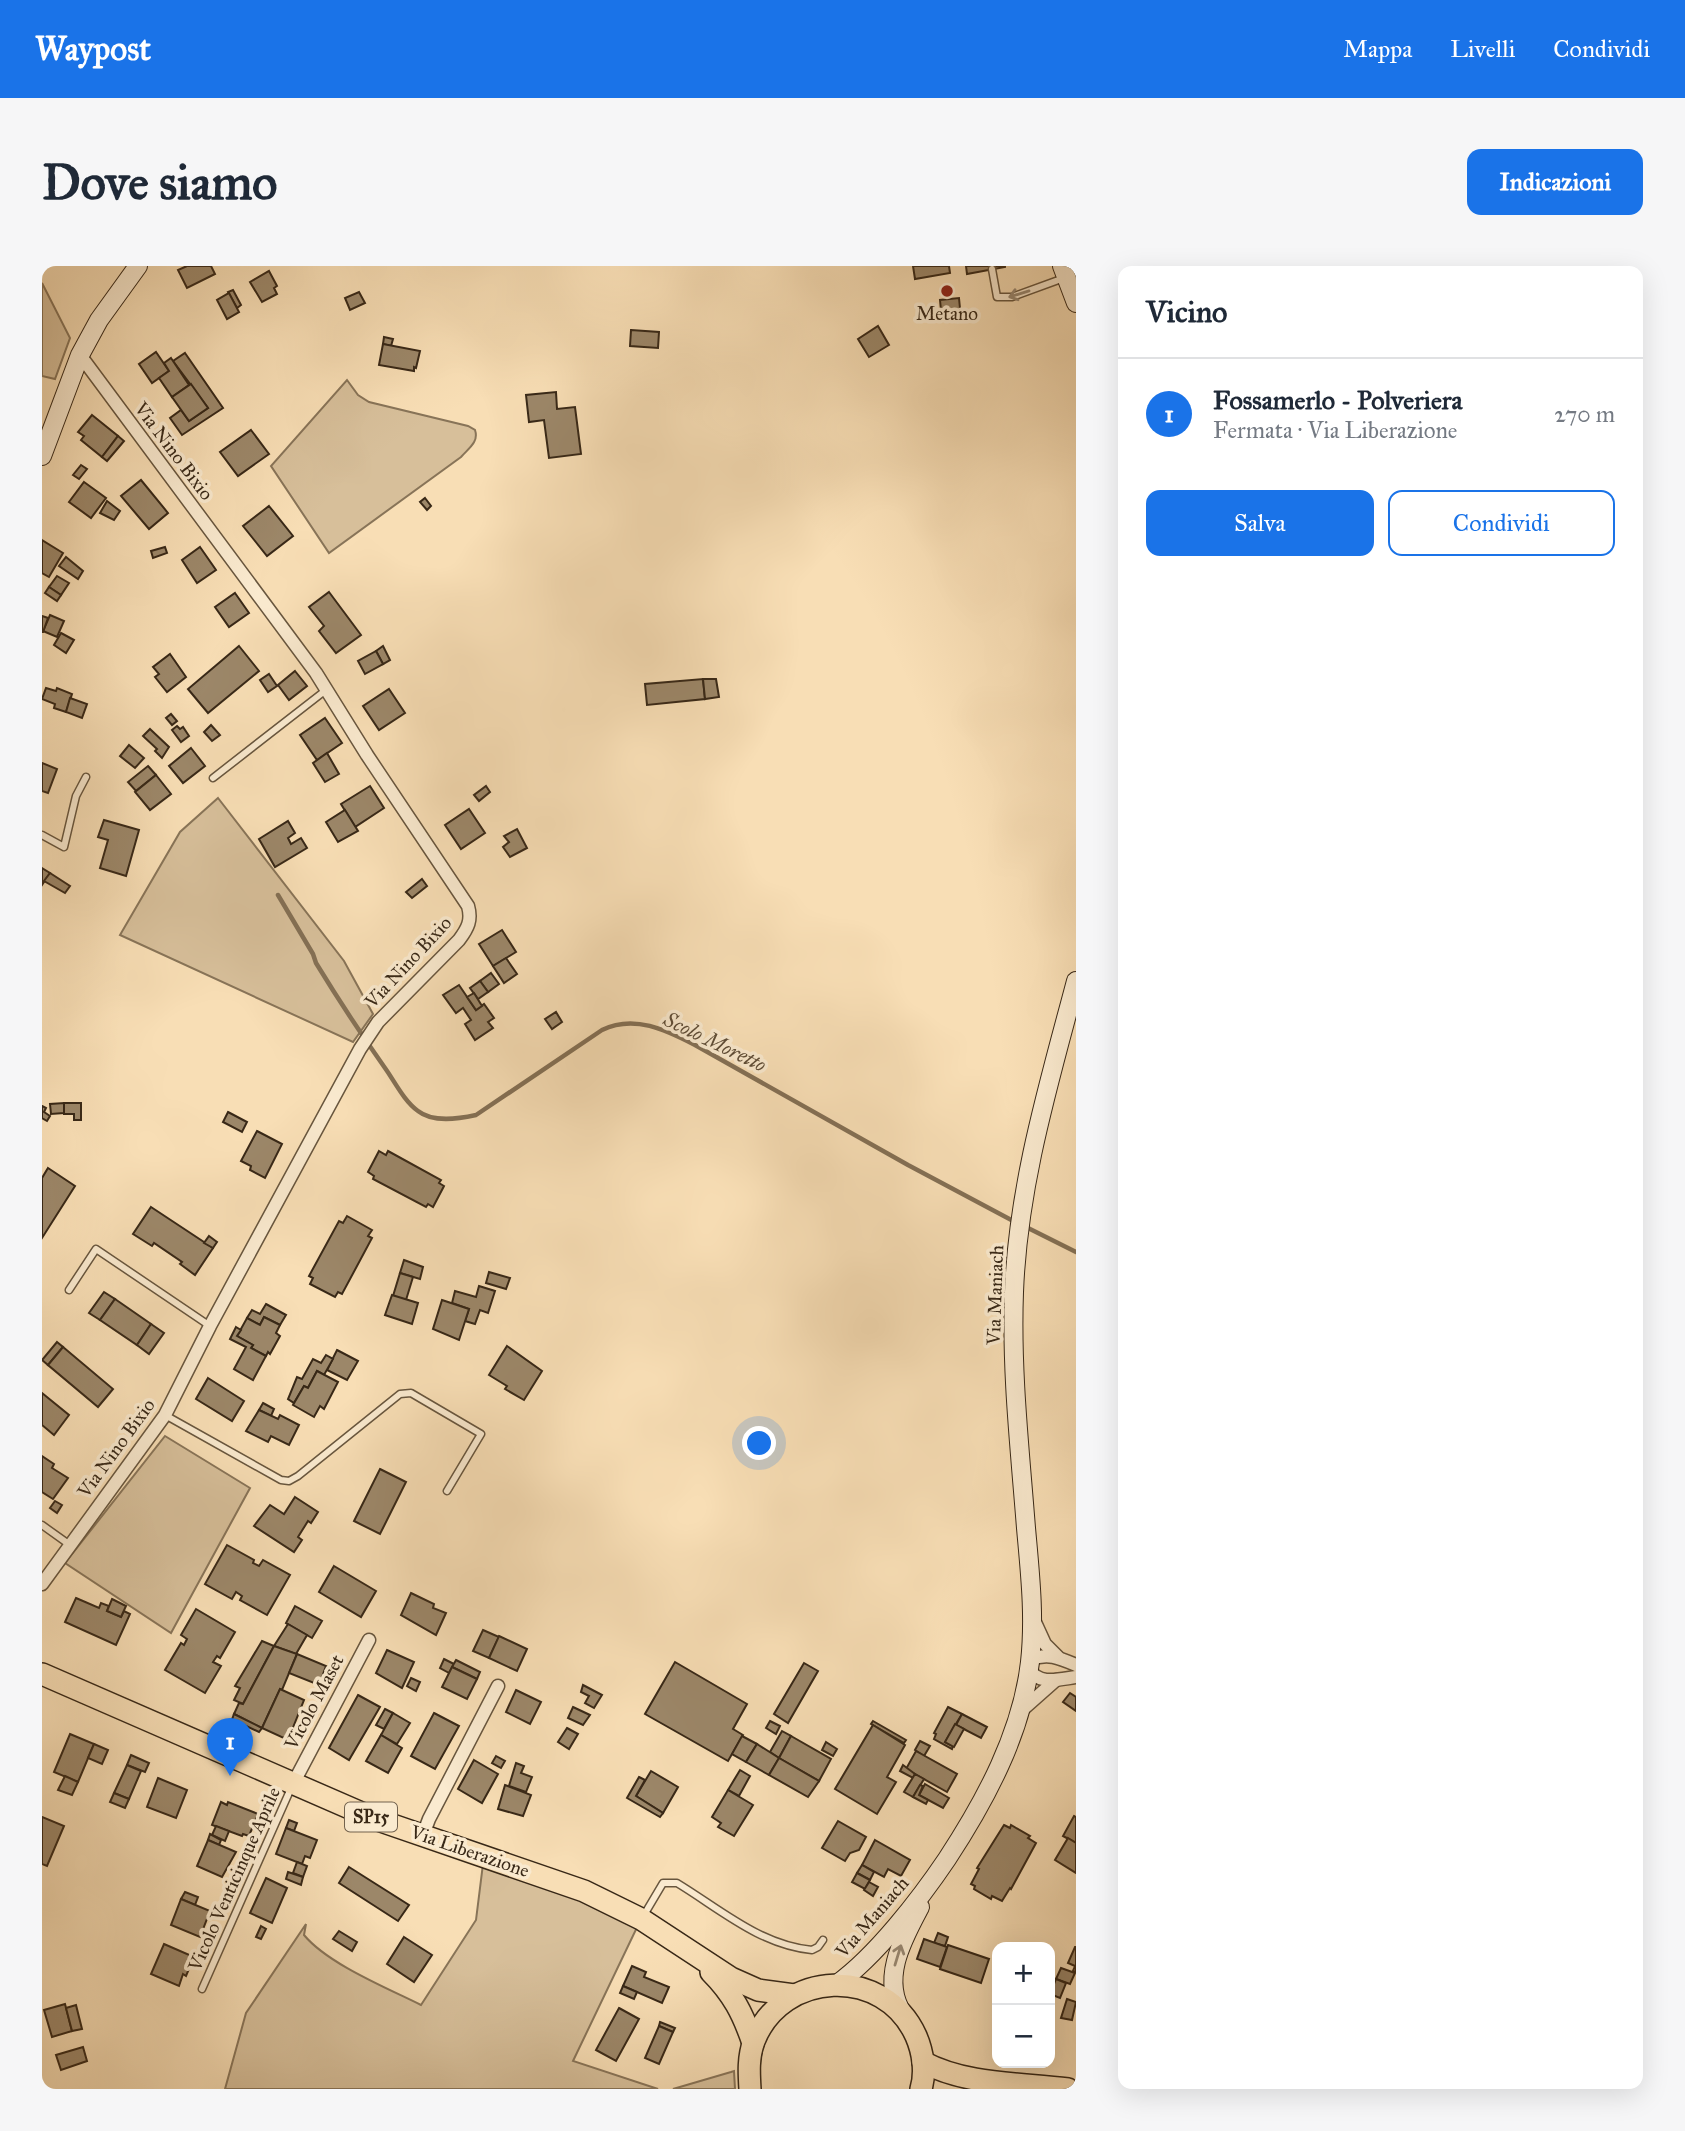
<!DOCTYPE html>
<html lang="it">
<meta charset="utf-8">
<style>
body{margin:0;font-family:"IM FELL Great Primer",serif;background:#f6f6f7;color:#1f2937}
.controls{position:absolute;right:21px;bottom:21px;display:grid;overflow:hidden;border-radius:14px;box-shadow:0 7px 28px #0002}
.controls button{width:63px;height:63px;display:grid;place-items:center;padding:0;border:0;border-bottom:2px solid #e0e1e3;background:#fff;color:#1f2937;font:35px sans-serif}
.you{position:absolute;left:718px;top:1178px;width:24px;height:24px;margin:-18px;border:5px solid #fff;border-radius:50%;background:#1a73e8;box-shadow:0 0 0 10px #1a73e833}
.badge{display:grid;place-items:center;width:46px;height:46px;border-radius:50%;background:#1a73e8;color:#fff;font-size:23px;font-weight:700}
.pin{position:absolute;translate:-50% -58px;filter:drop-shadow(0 2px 4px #0008)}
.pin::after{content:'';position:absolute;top:37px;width:24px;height:21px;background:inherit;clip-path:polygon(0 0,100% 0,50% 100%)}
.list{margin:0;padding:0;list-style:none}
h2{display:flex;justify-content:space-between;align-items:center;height:91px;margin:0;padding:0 28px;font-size:30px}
h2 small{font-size:23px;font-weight:400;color:#747a83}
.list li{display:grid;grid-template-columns:46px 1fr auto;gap:21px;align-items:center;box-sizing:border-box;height:112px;padding:0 28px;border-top:2px solid #e0e1e3}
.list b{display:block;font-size:26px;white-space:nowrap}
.list p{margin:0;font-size:23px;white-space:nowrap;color:#747a83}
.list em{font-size:23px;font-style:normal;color:#747a83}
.actions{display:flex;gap:14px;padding:21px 28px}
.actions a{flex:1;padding:16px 0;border:2px solid #1a73e8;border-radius:14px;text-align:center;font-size:24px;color:#1a73e8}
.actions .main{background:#1a73e8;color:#fff}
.map{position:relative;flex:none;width:1034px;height:1823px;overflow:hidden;border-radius:14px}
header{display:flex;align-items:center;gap:42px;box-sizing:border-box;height:98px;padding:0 35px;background:#1a73e8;color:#fff}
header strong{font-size:33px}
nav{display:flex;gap:38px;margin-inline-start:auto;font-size:24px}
.intro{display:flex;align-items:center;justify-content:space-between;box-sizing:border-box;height:168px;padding:0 42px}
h1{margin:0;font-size:49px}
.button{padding:18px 32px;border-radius:14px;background:#1a73e8;color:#fff;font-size:24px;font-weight:700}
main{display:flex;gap:42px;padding:0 42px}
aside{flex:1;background:#fff;border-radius:14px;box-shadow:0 7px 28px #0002}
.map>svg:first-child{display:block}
.green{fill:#d7bf9a;stroke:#887458;stroke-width:2}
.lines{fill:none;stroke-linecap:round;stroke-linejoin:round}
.stream{stroke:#847055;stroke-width:4.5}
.building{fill:#9c8769;stroke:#382817;stroke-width:2}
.lane-casing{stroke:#68563e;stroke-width:9}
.street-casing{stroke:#68563e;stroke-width:15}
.secondary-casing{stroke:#382817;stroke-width:20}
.primary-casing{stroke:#382817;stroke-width:24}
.lane{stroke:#faeacf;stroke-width:6}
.street{stroke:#faeacf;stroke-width:12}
.secondary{stroke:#faeacf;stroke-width:18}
.primary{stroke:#f8deb5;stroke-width:21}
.oneway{stroke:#998973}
.poi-dot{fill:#8f2418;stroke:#faeacf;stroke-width:2.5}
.labels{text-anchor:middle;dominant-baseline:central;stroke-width:7;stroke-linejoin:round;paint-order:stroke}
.shield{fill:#faeacf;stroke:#72624e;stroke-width:2}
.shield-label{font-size:18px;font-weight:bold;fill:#382817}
.poi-label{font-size:19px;fill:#382817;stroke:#faeacf}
.street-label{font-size:19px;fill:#382817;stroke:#faeacf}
.water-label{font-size:21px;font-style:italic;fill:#5e4c36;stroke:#faeacf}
</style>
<header>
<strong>Waypost</strong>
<nav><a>Mappa</a><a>Livelli</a><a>Condividi</a></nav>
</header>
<div class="intro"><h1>Dove siamo</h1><a class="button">Indicazioni</a></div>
<main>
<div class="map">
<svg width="1034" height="1823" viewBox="0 0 1034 1823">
<rect width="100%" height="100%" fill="#f8deb5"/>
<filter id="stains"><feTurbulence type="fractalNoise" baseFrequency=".00286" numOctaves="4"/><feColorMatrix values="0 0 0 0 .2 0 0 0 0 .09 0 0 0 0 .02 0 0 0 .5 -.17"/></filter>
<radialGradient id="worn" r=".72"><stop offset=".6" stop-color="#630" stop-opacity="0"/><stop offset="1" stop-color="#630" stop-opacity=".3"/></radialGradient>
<!-- green -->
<g class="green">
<polygon points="0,17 28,72 13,113 0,110"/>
<path d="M305,114l11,15 11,7 99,24 7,4c4,12 -6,18 -14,27l-132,96 -58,-87z"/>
<polygon points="176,532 302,695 331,748 311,776 78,669 138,566"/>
<polygon points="123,1170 208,1222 129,1367 23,1297"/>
<path d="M442,1590l157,63 -68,142 85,28h-433l21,-76 60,-89 -2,11c24,29 83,53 117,70l55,-85z"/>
<polygon points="692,1805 693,1823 631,1823 689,1806"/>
</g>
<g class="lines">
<!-- stream -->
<g class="stream">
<path d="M236,629l35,59 3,9c22,36 45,71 69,105 10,14 19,33 33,43 15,12 40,8 58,4l126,-85c32,-16 64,0 93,15l213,120 109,58"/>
<polyline points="982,960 1034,986"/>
</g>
</g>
<!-- building -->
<g class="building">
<polygon points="145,0 169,0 173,8 145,22 136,4"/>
<polygon points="871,0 907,0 908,7 873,13"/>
<polygon points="924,0 963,0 963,1 925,8"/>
<polygon points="227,5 235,20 232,22 235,28 220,36 208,16"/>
<polygon points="191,24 199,39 195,42 186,26"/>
<polygon points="317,26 323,37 308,44 303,32"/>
<polygon points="187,27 197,46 185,53 175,34"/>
<polygon points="917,32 919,53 900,55 898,34"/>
<polygon points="836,60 847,79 827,91 816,73"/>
<polygon points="589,64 617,66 616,82 588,80"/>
<polygon points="342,71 351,73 349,80 341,78"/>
<polygon points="341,78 378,85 374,102 372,101 372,105 337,99"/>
<polygon points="114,86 127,105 110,117 97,98"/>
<polygon points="143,87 181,142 140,169 128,152 139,144 147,155 166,142 131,95"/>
<polygon points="129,92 147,119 130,131 117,112 127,105 122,97"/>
<polygon points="149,118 166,142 147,155 130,131"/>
<polygon points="514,126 515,143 533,141 539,188 507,192 502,154 487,156 484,129"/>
<polygon points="50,149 76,170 60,191 39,174 42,170 36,166"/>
<polygon points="209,164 227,188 196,210 178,186"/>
<polygon points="76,170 82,175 65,195 60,191"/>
<polygon points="39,199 45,203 37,213 31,209"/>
<polygon points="99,214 126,247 107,263 79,230"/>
<polygon points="42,216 64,232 49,252 27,236"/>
<polygon points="383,232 389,240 385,244 378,236"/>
<polygon points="65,235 78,245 72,254 58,247"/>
<polygon points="227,240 251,270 225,290 201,260"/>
<polygon points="0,274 21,287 7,311 0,307"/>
<polygon points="123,281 125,287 111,292 109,285"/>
<polygon points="158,281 174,304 155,317 140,294"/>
<polygon points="24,291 41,305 36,313 17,300"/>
<polygon points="15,310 27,317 19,329 7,321"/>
<polygon points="7,321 19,329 15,335 3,327"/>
<polygon points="287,326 319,369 294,387 277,365 282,360 267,341"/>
<polygon points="193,327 207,347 187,361 173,341"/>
<polygon points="8,349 22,355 15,371 1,365"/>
<polygon points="0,350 6,352 1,366 0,366"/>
<polygon points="19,367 32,374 24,387 12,379"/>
<polygon points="197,380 217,405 166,447 146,423"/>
<polygon points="341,380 348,394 341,398 334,385"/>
<polygon points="334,385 341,398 323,408 316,395"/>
<polygon points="128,388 144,411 125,426 113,411 117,408 111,401"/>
<polygon points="253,405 265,420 247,434 236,419"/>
<polygon points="227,408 235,420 226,426 218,414"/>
<polygon points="661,413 663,433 605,439 603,418"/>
<polygon points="661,413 674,413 677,431 663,433"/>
<polygon points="4,422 14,425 15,422 30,428 24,446 12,442 13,438 0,433"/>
<polygon points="347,423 363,447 337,464 321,440"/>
<polygon points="28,432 45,438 40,452 24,446"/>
<polygon points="129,448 135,455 130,459 124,452"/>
<polygon points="283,452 300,477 275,494 258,469"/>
<polygon points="169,459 178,469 170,475 162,466"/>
<polygon points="135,460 138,463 141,461 147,470 139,476 130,464"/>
<polygon points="108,463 127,481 120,492 113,485 115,483 101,470"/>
<polygon points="87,479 102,492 93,502 78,490"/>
<polygon points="149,482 163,500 141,517 127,500"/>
<polygon points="285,487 297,508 283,516 271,497"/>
<polygon points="0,497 15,503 6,527 0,525"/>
<polygon points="106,500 114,509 94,525 86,516"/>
<polygon points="114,509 129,528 108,544 93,526"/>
<polygon points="328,520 342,542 313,561 299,538"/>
<polygon points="444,520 448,526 437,535 432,529"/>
<polygon points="427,543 443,567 419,583 403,559"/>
<polygon points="303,544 316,565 296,576 284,556"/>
<polygon points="62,554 97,564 84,610 58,602 66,574 56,571"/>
<polygon points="246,555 253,567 246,572 249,578 259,572 265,582 233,601 217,573"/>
<polygon points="475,563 485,582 468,591 461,581 467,576 462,570"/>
<polygon points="0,602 8,607 0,619"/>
<polygon points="8,607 28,620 23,627 2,615"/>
<polygon points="380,613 385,620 370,632 364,626"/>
<polygon points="460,664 474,686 451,700 437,678"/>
<polygon points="464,692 475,708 462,717 451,700"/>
<polygon points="449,707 457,718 446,726 438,715"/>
<polygon points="438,715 446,726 436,733 428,722"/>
<polygon points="417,719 434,744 442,738 452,752 446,756 451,762 433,774 423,758 429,754 421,742 414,747 401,729"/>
<polygon points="432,727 440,740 434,744 425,731"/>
<polygon points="514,746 520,756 510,763 503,753"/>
<polygon points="22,837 22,847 9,848 8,838"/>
<polygon points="22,837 39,837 39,854 32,854 32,848 22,848"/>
<polygon points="0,840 4,842 2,846 8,850 5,855 0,852"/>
<polygon points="186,846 205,856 200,866 181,856"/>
<polygon points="215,865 240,878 223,912 208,904 209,900 199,895"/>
<polygon points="337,885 344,889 346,885 399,914 397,917 402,920 391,941 386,938 384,941 331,913 332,910 326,906"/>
<polygon points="6,902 33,920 0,972 0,912"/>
<polygon points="109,941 171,982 153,1009 138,998 140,996 112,977 110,980 91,968"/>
<polygon points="305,950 330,964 326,970 330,972 300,1028 296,1026 293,1031 268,1018 271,1012 267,1010 297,955 301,957"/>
<polygon points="167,970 175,976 171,982 162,977"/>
<polygon points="362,994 381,1001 378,1013 358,1007"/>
<polygon points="447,1006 468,1012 464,1023 444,1017"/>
<polygon points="358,1007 371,1011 364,1034 351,1030"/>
<polygon points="437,1020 453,1025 446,1047 438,1044 433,1058 423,1055 427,1043 410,1037 413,1025 434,1031"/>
<polygon points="62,1026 73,1033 58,1054 47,1047"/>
<polygon points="350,1029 376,1037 370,1058 343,1049"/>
<polygon points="73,1033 109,1058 95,1079 58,1054"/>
<polygon points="400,1034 427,1043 417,1074 391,1063"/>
<polygon points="224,1038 244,1049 238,1059 222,1051 218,1059 205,1052 210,1044 218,1048"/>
<polygon points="222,1051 238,1059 234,1067 238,1070 228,1088 226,1086 224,1090 209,1082 211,1079 195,1070 205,1052 218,1059"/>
<polygon points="109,1058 122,1067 107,1088 95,1079"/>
<polygon points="194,1061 199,1064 195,1070 211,1079 209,1082 224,1090 211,1114 192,1103 204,1081 188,1073"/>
<polygon points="15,1076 21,1081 6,1099 0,1094"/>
<polygon points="465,1080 500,1105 482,1134 463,1123 465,1120 447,1109"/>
<polygon points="21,1081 71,1123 56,1141 6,1099"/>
<polygon points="295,1084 316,1095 305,1114 285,1104"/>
<polygon points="284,1089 291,1093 282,1109 275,1105 266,1122 262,1120 252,1137 246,1133 255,1111 260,1113 271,1093 279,1097"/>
<polygon points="275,1105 296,1116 282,1143 278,1140 272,1151 251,1139 262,1120 266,1122"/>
<polygon points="166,1112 202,1135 190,1155 154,1133"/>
<polygon points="0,1127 27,1149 12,1169 0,1159"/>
<polygon points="221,1137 232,1143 229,1150 217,1144"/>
<polygon points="217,1144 236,1153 238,1149 257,1159 247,1179 229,1170 226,1176 204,1165"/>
<polygon points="0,1190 12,1198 10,1202 26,1212 11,1233 0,1226"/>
<polygon points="338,1203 364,1216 338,1268 312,1255"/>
<polygon points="253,1231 276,1246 269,1257 266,1255 256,1271 260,1274 252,1286 212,1260 228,1239 242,1248"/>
<polygon points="13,1235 20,1239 15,1247 8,1242"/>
<polygon points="185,1279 212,1294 211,1297 217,1300 221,1294 248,1309 225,1349 198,1334 200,1330 194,1326 190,1333 163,1318"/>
<polygon points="292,1300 334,1325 319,1351 277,1326"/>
<polygon points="369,1327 392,1338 391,1342 404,1347 394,1369 359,1349"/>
<polygon points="34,1332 57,1342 59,1337 67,1340 65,1345 79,1351 82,1345 88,1348 74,1379 23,1356"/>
<polygon points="70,1333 84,1340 79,1351 65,1345"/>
<polygon points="253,1340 280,1355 270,1372 244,1357"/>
<polygon points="154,1343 193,1366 178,1392 175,1390 171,1396 179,1400 163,1427 123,1404 139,1377 142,1379 145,1373 139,1369"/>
<polygon points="246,1358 265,1369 254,1388 232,1380"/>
<polygon points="441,1364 457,1371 447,1392 431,1385"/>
<polygon points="457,1370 485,1383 475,1405 447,1392"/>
<polygon points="220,1375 232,1380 201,1438 192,1434 198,1422 193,1420"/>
<polygon points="232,1380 255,1388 240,1424 238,1423 220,1462 192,1448 197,1437 201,1438"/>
<polygon points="345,1384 372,1396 360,1422 334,1407"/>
<polygon points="255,1388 284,1400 277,1419 247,1407"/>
<polygon points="402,1393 412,1398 407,1407 398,1402"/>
<polygon points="414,1394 438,1406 435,1413 410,1401"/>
<polygon points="633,1396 705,1438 691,1463 701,1469 686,1495 603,1448"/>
<polygon points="762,1397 776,1405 746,1457 732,1448"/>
<polygon points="410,1401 435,1413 425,1433 400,1421"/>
<polygon points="369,1412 378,1416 374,1425 365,1420"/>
<polygon points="541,1419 560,1429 552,1442 543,1437 547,1430 539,1426"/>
<polygon points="238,1423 262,1434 246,1474 220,1462"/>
<polygon points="474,1424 499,1436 488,1458 464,1446"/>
<polygon points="1028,1427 1034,1431 1034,1445 1021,1436"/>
<polygon points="316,1429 338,1441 307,1494 287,1482"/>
<polygon points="531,1441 548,1449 541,1459 526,1452"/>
<polygon points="906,1441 920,1448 903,1476 911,1480 910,1483 892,1473 894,1468 892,1467"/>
<polygon points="343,1443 351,1447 342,1463 334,1459"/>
<polygon points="351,1447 368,1457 355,1478 339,1469"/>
<polygon points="392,1447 417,1460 393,1503 369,1490"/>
<polygon points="192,1448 220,1462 217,1466 200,1458 196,1466 187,1462"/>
<polygon points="920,1448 945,1461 939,1472 914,1459"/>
<polygon points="728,1455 738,1460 734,1468 724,1462"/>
<polygon points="831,1455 864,1474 862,1477 829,1458"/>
<polygon points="913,1458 922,1463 912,1481 903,1476"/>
<polygon points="831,1459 863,1479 845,1511 854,1516 835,1548 793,1523"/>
<polygon points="525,1462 536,1468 527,1483 516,1476"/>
<polygon points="740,1465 749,1470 737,1492 728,1486"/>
<polygon points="28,1468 52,1478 36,1516 12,1506"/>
<polygon points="339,1469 360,1482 346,1507 324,1495"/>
<polygon points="700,1470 715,1478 704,1496 690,1488"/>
<polygon points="749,1470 789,1493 777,1515 737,1492"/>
<polygon points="878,1475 888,1480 882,1490 873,1484"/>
<polygon points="784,1476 795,1483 791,1490 780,1484"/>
<polygon points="52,1478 66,1484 60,1498 46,1492"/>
<polygon points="715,1478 737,1492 727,1509 704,1496"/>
<polygon points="874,1485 915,1508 905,1526 864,1503"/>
<polygon points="89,1489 107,1497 103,1506 85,1499"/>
<polygon points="454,1490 463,1495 459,1502 450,1497"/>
<polygon points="737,1492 777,1515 766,1531 727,1509"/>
<polygon points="432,1494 456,1508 440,1537 416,1523"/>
<polygon points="474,1497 482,1500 479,1507 490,1511 484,1526 467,1520"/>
<polygon points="85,1499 99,1505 87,1533 72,1527"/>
<polygon points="861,1499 873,1508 871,1512 858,1505"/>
<polygon points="698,1504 708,1510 697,1530 686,1524"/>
<polygon points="609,1505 636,1521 621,1547 594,1530"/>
<polygon points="873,1508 882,1513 871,1531 862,1526"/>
<polygon points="23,1510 36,1516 30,1529 16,1524"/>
<polygon points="597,1511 603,1514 594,1530 621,1547 618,1551 585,1532"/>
<polygon points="116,1512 145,1524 134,1552 105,1541"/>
<polygon points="883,1518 907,1532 901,1542 877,1529"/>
<polygon points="463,1519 489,1529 481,1550 456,1543"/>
<polygon points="878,1519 881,1520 877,1529 886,1534 884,1538 871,1531"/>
<polygon points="686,1524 711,1539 692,1570 676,1561 679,1557 670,1551"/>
<polygon points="72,1527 87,1533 83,1542 68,1536"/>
<polygon points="179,1536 185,1539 186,1536 216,1548 207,1570 201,1568 200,1570 170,1559"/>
<polygon points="1032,1550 1034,1551 1034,1577 1021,1570"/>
<polygon points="0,1551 22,1560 5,1600 0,1598"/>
<polygon points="247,1554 255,1557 252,1565 244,1562"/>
<polygon points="796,1555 824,1571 817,1584 808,1587 803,1595 780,1582"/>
<polygon points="962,1559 968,1562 969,1559 988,1570 986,1572 994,1577 969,1623 968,1622 960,1635 950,1630 949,1633 932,1623 933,1620 929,1618 937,1603 935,1602"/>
<polygon points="174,1560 187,1565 183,1575 170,1569"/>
<polygon points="244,1562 275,1574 268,1592 263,1590 260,1598 234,1588"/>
<polygon points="168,1568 179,1574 177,1579 166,1574"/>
<polygon points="1026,1572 1034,1577 1034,1607 1013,1594"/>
<polygon points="166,1574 194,1586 180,1611 155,1600"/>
<polygon points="833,1574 868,1594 859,1610 846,1603 842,1611 820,1599"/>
<polygon points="255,1596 265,1600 261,1611 251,1607"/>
<polygon points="820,1599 832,1606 828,1614 815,1607"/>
<polygon points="307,1601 367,1639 356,1655 297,1617"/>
<polygon points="246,1606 261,1611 259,1619 244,1613"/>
<polygon points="815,1607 828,1614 823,1623 810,1616"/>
<polygon points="224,1612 245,1622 230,1657 208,1647"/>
<polygon points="827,1616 836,1621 831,1630 822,1624"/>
<polygon points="143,1626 156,1631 153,1639 139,1633"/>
<polygon points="139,1633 168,1645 158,1671 129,1659"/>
<polygon points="219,1660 224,1663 219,1673 214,1671"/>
<polygon points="297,1665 315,1676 310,1685 291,1673"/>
<polygon points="896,1667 906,1671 903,1680 892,1677"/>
<polygon points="362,1671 390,1689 372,1716 345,1698"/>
<polygon points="882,1673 905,1681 898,1701 875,1693"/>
<polygon points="122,1678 152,1691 144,1710 141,1708 137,1720 109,1708"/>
<polygon points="906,1679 947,1693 939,1717 898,1703"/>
<polygon points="1033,1681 1034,1681 1034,1706 1031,1705 1033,1700 1026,1697"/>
<polygon points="590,1700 604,1706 602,1711 627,1721 620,1737 581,1720"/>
<polygon points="1019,1702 1033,1707 1028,1718 1014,1713"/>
<polygon points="1014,1713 1024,1717 1018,1732 1008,1728"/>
<polygon points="581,1720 595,1726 592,1733 578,1727"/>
<polygon points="1025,1733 1034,1736 1030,1754 1019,1752"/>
<polygon points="23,1738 30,1765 10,1771 2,1744"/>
<polygon points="34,1739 40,1763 30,1765 24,1742"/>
<polygon points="577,1742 597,1753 574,1795 554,1784"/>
<polygon points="618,1756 633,1762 631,1766 617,1760"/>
<polygon points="617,1760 631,1766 617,1798 603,1792"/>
<polygon points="41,1781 45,1795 19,1804 14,1789"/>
</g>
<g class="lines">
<!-- lane casing -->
<g class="lane-casing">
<g id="lane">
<polyline points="950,3 955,31 970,31 1022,12"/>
<polyline points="171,512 284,424"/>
<polyline points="0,569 22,581 34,530 44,511"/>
<polyline points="27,1024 54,983 168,1060"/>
<polyline points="123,1149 239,1214 247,1215 256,1210 358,1128 369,1127 439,1168 405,1225"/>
<polyline points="0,1259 28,1279"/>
<path d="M602,1649l19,-32h14c43,26 83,62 135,67l6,-3 5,-7"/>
<polyline points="160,1723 250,1520"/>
</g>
</g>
<!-- street casing -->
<g class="street-casing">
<g id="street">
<path d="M0,1318l123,-169 45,-89 150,-277 18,-27 81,-82c9,-12 13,-20 9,-34l-101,-151 -51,-82 -236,-318"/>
<polyline points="992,1354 1003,1378 1016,1391"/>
<path d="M988,1394c17,-8 30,-2 46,5"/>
<path d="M987,1403c10,17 31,10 47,8"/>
<polyline points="979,1445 1014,1414"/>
<polyline points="252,1516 327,1374"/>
<polyline points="381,1569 387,1553 456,1420"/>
</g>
</g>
<!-- secondary casing -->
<g class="secondary-casing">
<g id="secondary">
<polyline points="1020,0 1034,37"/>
<polyline points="0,190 38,89 57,54 96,0"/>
<path d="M795,1718c39,-28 83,-85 110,-125 38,-58 75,-126 83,-197 5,-45 0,-89 -4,-134 -6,-78 -15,-157 -12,-236 4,-107 35,-209 62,-311"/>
<path d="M861,1748c-23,-35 0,-75 17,-107"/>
</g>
</g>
<!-- primary casing -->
<g class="primary-casing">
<g id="primary">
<polyline points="0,1408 333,1553 542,1625 599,1653 689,1712 716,1724 752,1729"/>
<path d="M669,1706c22,22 32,42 42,71"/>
<path d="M881,1796c43,23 97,21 145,27"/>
<path d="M708,1823c-1,-16 -2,-32 4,-48 28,-71 130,-76 162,-5 7,16 10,36 5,53"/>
</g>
</g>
<!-- lane -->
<use href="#lane" class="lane"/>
<!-- street -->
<use href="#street" class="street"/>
<!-- secondary -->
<use href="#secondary" class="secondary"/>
<!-- primary -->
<use href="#primary" class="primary"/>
</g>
<!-- one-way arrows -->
<defs><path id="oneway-shaft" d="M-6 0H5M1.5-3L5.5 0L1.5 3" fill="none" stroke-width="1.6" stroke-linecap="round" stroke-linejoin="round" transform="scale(1.75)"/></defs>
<g class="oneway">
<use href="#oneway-shaft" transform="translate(977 28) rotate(163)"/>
<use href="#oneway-shaft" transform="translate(856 1689) rotate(-73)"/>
</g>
<!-- markers -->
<circle class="poi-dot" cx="905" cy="25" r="7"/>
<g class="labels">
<!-- shield labels -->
<rect class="shield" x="303" y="1536.5" width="52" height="29" rx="5"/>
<g class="shield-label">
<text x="329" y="1551">SP15</text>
</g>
<!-- poi labels -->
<g class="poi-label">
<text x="905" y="47">Metano</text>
</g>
<!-- street labels -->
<g class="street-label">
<text transform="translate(132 185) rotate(53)">Via Nino Bixio</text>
<text transform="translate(366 696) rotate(-47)">Via Nino Bixio</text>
<text transform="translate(953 1029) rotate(-88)">Via Maniach</text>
<text transform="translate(74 1182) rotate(-54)">Via Nino Bixio</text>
<text transform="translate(272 1436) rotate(-62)">Vicolo Maset</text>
<text transform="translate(428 1585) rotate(19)">Via Liberazione</text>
<text transform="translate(192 1613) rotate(-66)">Vicolo Venticinque Aprile</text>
<text transform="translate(830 1651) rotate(-49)">Via Maniach</text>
</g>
<!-- water labels -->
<g class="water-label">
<text transform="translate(673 776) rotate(26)">Scolo Moretto</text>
</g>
</g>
<rect width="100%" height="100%" filter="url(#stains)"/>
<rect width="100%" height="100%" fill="url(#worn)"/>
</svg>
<div class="controls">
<button>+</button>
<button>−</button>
</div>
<div class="you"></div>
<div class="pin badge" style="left:188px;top:1510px">1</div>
</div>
<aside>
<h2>Vicino<small></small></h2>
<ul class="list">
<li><span class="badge">1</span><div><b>Fossamerlo - Polveriera</b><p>Fermata · Via Liberazione</p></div><em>270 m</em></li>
</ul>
<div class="actions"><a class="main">Salva</a><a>Condividi</a></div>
</aside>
</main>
